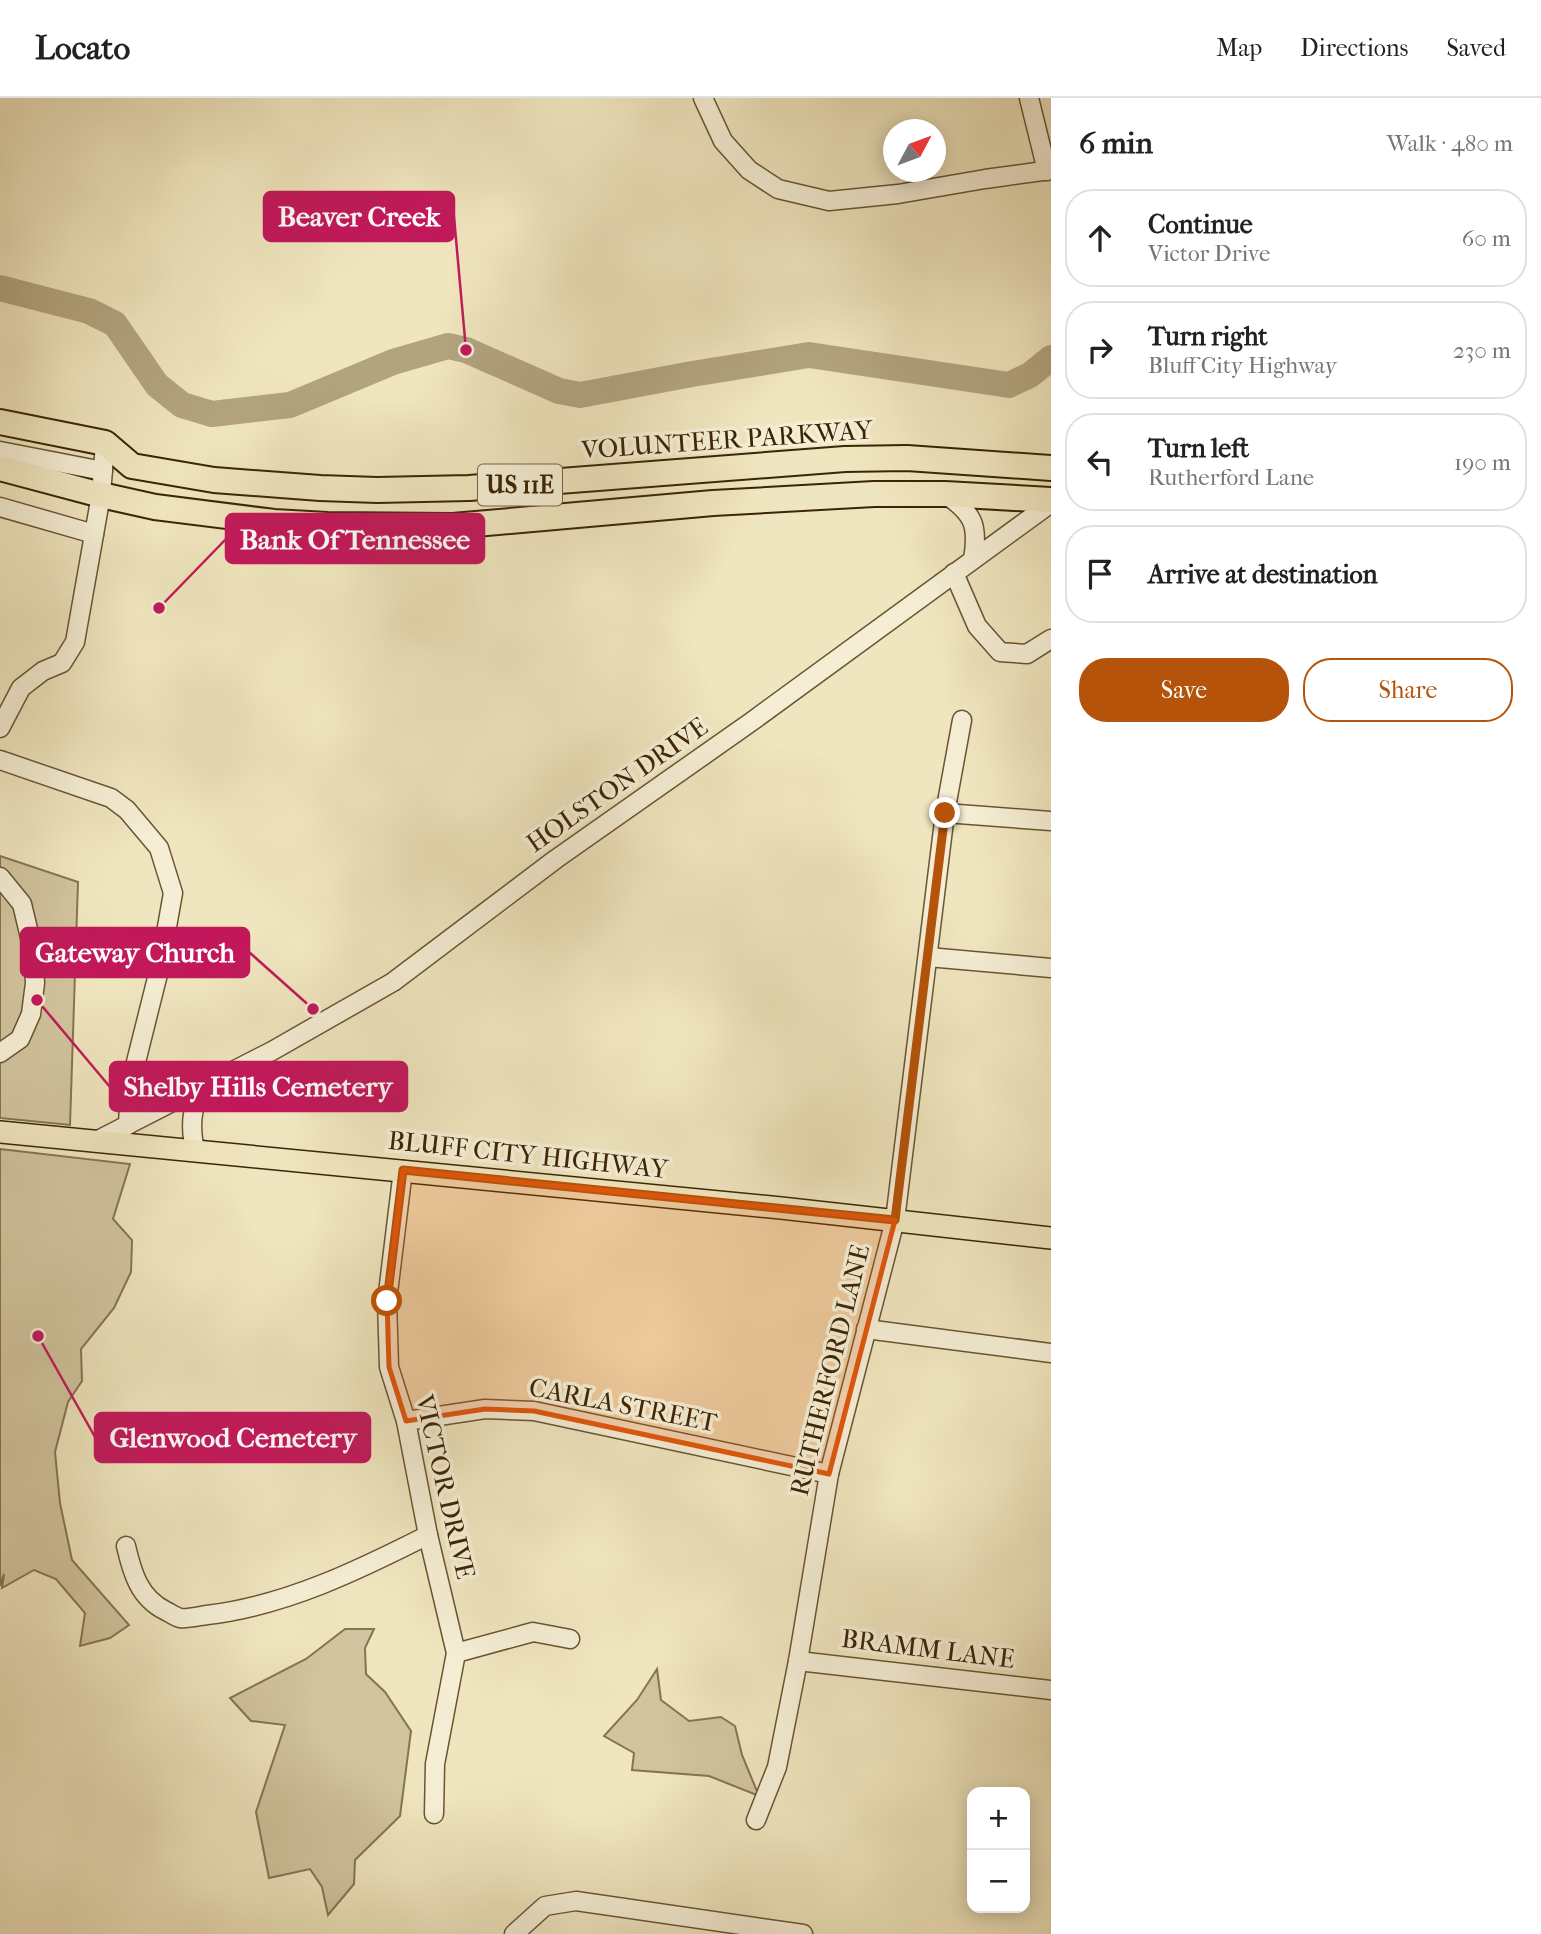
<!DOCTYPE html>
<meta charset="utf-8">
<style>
body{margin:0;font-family:"IM FELL French Canon",serif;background:#f6f6f6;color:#222}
.controls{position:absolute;right:21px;bottom:21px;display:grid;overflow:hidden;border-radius:14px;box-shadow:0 4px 18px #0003}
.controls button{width:63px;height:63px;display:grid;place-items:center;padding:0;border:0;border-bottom:2px solid #e0e0e0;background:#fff;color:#222;font:35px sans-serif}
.compass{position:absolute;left:883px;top:21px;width:63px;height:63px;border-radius:50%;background:#fff;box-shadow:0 4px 18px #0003;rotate:49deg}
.stop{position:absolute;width:21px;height:21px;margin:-16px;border:5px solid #b45309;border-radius:50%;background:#fff}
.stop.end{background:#b45309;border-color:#fff;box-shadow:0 2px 7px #0008}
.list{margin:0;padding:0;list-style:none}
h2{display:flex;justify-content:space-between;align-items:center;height:91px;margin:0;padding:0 28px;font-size:30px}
h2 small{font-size:23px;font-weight:400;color:#767676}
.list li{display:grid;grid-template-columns:46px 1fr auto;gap:21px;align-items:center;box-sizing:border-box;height:98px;margin:0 14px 14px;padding:0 14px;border:2px solid #e0e0e0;border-radius:28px}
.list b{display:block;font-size:26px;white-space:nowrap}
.list p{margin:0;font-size:23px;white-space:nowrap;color:#767676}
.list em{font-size:23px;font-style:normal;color:#767676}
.actions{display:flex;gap:14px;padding:21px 28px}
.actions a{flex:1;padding:16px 0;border:2px solid #b45309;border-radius:28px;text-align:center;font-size:24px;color:#b45309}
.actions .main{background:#b45309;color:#fff}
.icon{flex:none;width:38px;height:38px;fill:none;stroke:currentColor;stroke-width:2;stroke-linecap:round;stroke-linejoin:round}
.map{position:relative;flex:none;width:1051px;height:1836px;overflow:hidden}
header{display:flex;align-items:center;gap:42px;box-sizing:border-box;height:98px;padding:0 35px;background:#fff;border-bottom:2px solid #e0e0e0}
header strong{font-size:33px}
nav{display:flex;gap:38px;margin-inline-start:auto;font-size:24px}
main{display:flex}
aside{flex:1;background:#fff}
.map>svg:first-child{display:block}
.green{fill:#d1c49e;stroke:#867451;stroke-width:2}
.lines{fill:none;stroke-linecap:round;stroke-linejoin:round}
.river{stroke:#b2a47f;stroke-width:26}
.minor-casing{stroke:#695532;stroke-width:21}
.major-casing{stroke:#3c2504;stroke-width:24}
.highway-casing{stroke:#3c2504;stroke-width:28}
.minor{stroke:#f5eed5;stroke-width:18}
.major{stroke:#efe5be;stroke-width:21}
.highway{stroke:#efe5be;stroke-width:24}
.route{stroke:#b45309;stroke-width:9}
.marked{fill:#df560c;fill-opacity:0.2;stroke:#df560c;stroke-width:5;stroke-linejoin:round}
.labels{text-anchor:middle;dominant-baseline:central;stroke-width:7;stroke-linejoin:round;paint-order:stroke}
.shield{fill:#f5eed5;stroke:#746143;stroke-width:2}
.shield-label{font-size:24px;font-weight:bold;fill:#3c2504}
.street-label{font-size:26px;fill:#3c2504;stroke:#f5eed5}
.leader{fill:none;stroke:#c2185b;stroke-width:2.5}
.callout-dot{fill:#c2185b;stroke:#f5eed5;stroke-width:2.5}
.callout{fill:#c2185b;stroke:#c2185b;stroke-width:2.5}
.callout-label{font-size:28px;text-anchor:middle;font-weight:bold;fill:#fff}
</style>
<header>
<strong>Locato</strong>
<nav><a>Map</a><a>Directions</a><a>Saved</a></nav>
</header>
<main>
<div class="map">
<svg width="1051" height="1836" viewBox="0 0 1051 1836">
<rect width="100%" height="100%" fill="#efe5be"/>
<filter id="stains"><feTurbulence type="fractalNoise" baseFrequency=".00286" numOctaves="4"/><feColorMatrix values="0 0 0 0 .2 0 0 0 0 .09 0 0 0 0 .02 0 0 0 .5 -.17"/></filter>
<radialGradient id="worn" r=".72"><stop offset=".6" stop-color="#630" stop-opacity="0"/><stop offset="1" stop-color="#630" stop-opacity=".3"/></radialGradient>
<!-- green -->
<g class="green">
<polygon points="0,758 78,784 70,1027 0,1020"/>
<polygon points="0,1051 130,1066 113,1121 132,1142 131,1174 114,1210 81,1251 82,1283 68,1304 55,1354 60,1405 72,1462 129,1527 110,1540 80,1548 85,1515 56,1481 34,1472 2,1490 4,1476 0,1488"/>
<polygon points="345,1531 374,1531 365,1550 366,1576 385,1594 411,1633 400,1718 355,1762 354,1786 328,1817 322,1789 310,1771 269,1780 256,1714 285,1627 251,1623 230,1600 306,1561"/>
<polygon points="657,1571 661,1602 689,1623 721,1619 735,1628 742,1657 759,1698 709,1678 632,1672 634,1655 604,1638 637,1602"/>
</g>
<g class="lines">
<!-- river -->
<polyline class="river" points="0,190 89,213 115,226 157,287 182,307 212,316 290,307 393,264 448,248 466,252 559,293 580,297 692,276 809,257 1009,287 1030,277 1051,260"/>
<!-- minor casing -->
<g class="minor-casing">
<g id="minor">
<polyline points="703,0 723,43 749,72 778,91 829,103 898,96 985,81 1051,72"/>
<polyline points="1029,0 1047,73"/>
<polyline points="0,353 103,373"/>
<path d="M945,396c28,19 34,31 28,65"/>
<polyline points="0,409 94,436"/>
<polyline points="954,475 977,528 1000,554 1027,556 1051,541"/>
<polyline points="0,630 21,590 43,573 62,565 75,544 101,397 105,345"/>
<polyline points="0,662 111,700 127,712 159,750 173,795 160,868 130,988 128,1027"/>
<polyline points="945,715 1051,723"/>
<polyline points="0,779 22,806 33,852 35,885 31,916 20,941 0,955"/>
<polyline points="928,859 1051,870"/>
<polyline points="98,1042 272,953 393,884 556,761 751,624 1051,405"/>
<path d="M195,1052c-5,-22 -4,-40 6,-61"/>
<polyline points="403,1072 387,1203 389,1269 406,1323 428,1437 456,1555 435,1666 434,1716"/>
<polyline points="866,1231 1051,1255"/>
<polyline points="406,1323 485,1311 534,1313 829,1376"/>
<path d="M126,1448c6,26 13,52 40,65 4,2 10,6 14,7 8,1 19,-2 27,-3 78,-9 152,-45 221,-80"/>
<polyline points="456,1555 533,1534 570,1541"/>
<polyline points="798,1563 1051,1592"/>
<polyline points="756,1722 777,1669 798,1563 829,1376 895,1122 945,715 962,622"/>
<polyline points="514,1836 545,1808 576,1803 803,1836"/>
</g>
</g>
<!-- major casing -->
<g class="major-casing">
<polyline id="major" points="0,1034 781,1110 1051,1140"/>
</g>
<!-- highway casing -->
<g class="highway-casing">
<g id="highway">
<polyline points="0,324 105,345 132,368 214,382 320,390 377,392 469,390 845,361 907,360 1051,370"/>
<polyline points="0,370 101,397 155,409 274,424 327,427 453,428 713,405 874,396 945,396 1051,402"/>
</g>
</g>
<!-- minor -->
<use href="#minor" class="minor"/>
<!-- major -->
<use href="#major" class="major"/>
<!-- highway -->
<use href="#highway" class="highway"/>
</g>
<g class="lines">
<!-- route -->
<polyline class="route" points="387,1203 403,1072 895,1122 945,715"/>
</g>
<!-- marked area -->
<path class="marked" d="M403,1072l492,50 -66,254 -295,-63 -49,-2 -79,12 -17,-54 -2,-66z"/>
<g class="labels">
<!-- shield labels -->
<rect class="shield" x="478" y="366.5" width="84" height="41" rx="5"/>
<g class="shield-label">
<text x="520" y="387">US 11E</text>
</g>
<!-- street labels -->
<g class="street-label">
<text transform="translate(727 342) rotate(-4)">VOLUNTEER PARKWAY</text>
<text transform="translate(617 687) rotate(-35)">HOLSTON DRIVE</text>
<text transform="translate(528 1057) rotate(6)">BLUFF CITY HIGHWAY</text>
<text transform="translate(830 1272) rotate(-76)">RUTHERFORD LANE</text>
<text transform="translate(623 1307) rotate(11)">CARLA STREET</text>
<text transform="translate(445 1389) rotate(77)">VICTOR DRIVE</text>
<text transform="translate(928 1551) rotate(7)">BRAMM LANE</text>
</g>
</g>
<!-- callouts -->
<path class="leader" d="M466 252L454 119M159 510L226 441M313 911L249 854M37 902L110 989M38 1238L95 1339"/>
<g class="callout-dot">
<circle cx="466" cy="252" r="7"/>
<circle cx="159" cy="510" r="7"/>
<circle cx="313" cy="911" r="7"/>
<circle cx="37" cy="902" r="7"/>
<circle cx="38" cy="1238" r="7"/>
</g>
<g class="callout">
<rect x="264" y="94" width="190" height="49" rx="7"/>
<rect x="226" y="416" width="258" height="49" rx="7"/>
<rect x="21" y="830" width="228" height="49" rx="7"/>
<rect x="110" y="964" width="297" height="49" rx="7"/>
<rect x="95" y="1315" width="275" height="49" rx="7"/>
</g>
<g class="callout-label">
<text x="359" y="128">Beaver Creek</text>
<text x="355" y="451">Bank Of Tennessee</text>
<text x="135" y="864">Gateway Church</text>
<text x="258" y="998">Shelby Hills Cemetery</text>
<text x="233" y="1349">Glenwood Cemetery</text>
</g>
<rect width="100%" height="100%" filter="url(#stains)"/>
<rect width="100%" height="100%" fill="url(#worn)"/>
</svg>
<div class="controls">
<button>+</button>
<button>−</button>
</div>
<svg class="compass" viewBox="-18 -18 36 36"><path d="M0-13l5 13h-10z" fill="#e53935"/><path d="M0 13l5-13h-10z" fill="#767676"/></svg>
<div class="stop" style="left:387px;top:1203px"></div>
<div class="stop end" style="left:945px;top:715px"></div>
</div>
<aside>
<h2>6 min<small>Walk · 480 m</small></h2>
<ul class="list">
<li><svg class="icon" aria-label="ahead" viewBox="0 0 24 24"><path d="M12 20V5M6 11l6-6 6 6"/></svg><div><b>Continue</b><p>Victor Drive</p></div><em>60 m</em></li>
<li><svg class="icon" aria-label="right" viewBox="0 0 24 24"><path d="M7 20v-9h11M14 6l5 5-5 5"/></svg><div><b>Turn right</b><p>Bluff City Highway</p></div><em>230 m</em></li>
<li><svg class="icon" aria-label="left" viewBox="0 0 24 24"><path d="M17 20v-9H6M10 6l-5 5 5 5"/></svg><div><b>Turn left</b><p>Rutherford Lane</p></div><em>190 m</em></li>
<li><svg class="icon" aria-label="arrive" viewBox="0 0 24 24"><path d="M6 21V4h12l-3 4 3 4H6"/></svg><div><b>Arrive at destination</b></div></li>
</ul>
<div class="actions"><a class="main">Save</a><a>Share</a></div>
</aside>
</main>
